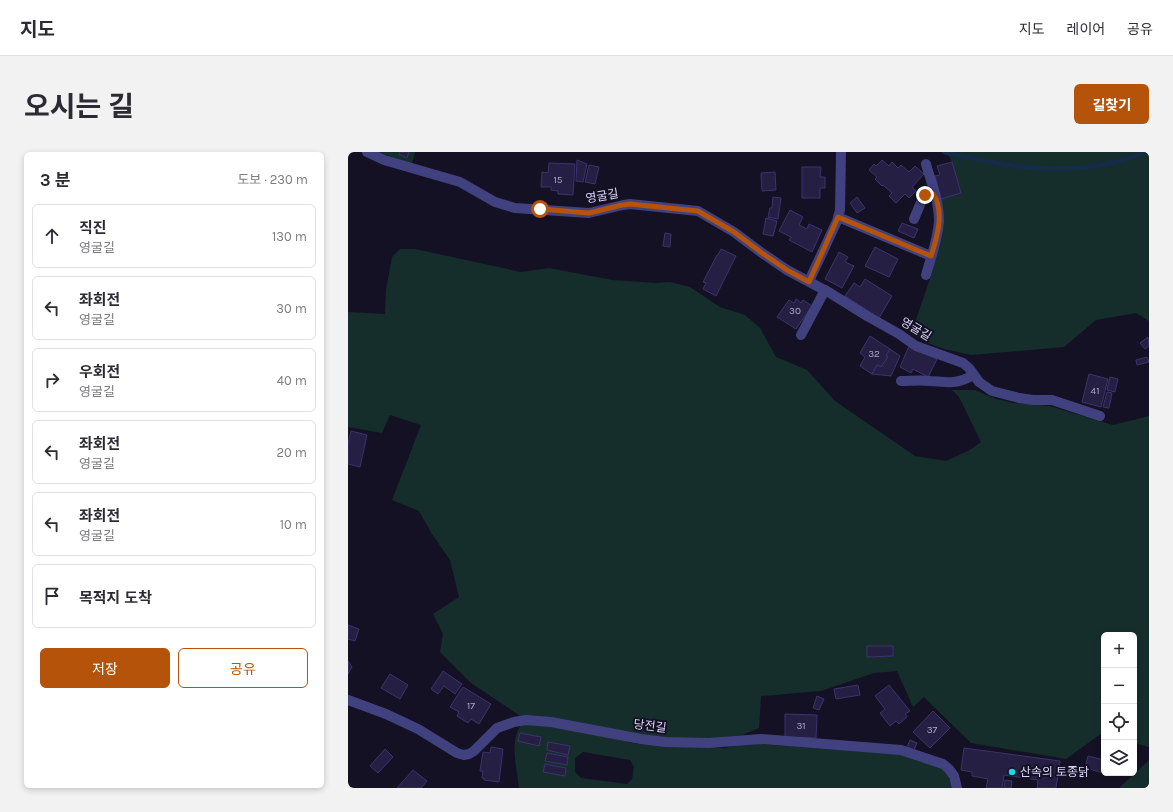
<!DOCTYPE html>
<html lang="ko">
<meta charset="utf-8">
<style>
body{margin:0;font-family:Karla,"Noto Sans KR",sans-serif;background:#f2f2f3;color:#2b2b33}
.controls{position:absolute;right:12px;bottom:12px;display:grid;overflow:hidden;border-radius:6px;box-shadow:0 2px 6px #0003}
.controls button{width:36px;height:36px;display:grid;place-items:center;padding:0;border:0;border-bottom:1px solid #e1e1e2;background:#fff;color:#2b2b33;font:20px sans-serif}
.stop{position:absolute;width:12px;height:12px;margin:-9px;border:3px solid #b45309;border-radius:50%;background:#fff}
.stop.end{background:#b45309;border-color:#fff;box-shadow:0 1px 4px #0008}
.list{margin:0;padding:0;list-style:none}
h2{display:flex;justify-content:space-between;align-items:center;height:52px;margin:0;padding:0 16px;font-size:17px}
h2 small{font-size:13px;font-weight:400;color:#7c7c81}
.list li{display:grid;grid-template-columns:26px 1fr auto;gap:12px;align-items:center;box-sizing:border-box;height:64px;margin:0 8px 8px;padding:0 8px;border:1px solid #e1e1e2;border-radius:6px}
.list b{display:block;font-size:15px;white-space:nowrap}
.list p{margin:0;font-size:13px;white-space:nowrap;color:#7c7c81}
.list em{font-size:13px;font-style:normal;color:#7c7c81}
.actions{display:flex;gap:8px;padding:12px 16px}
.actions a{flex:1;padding:9px 0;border:1px solid #b45309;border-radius:6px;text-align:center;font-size:14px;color:#b45309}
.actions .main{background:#b45309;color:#fff}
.icon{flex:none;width:22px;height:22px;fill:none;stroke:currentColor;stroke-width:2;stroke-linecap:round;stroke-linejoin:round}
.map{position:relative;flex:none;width:801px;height:636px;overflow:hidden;border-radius:6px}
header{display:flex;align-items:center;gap:24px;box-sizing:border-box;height:56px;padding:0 20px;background:#fff;border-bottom:1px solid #e1e1e2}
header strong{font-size:19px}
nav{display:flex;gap:22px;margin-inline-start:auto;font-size:14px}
.intro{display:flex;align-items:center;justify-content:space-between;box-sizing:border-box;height:96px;padding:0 24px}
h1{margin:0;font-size:28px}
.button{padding:10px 18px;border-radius:6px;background:#b45309;color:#fff;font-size:14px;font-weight:700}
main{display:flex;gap:24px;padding:0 24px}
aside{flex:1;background:#fff;border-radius:6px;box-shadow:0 2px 6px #0003}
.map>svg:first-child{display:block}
.green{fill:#152e2c;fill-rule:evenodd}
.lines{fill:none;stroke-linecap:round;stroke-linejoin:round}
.stream{stroke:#152b4a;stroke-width:4.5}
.building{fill:#251f43;stroke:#3d336d}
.minor{stroke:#41417f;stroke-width:10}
.route{stroke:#b45309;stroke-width:5}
.poi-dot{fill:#17dae9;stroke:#141124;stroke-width:1.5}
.labels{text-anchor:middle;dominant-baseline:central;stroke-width:4;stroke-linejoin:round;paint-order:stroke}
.number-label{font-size:10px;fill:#aeaacd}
.street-label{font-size:12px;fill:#dbd8fb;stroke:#141124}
.poi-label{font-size:12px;fill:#dbd8fb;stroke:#141124;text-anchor:start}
</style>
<header>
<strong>지도</strong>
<nav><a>지도</a><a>레이어</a><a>공유</a></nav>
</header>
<div class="intro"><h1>오시는 길</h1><a class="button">길찾기</a></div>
<main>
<aside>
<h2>3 분<small>도보 · 230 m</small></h2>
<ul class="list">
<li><svg class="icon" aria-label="ahead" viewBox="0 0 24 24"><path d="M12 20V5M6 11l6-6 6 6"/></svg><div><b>직진</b><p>영굴길</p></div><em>130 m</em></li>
<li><svg class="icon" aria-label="left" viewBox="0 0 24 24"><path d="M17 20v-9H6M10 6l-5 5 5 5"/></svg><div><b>좌회전</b><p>영굴길</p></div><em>30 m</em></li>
<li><svg class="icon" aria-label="right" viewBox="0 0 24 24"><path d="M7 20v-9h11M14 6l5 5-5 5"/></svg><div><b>우회전</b><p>영굴길</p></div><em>40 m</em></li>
<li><svg class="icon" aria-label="left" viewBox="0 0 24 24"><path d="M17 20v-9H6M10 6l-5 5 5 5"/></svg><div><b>좌회전</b><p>영굴길</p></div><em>20 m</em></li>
<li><svg class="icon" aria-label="left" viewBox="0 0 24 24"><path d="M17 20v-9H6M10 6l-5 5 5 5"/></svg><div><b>좌회전</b><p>영굴길</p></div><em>10 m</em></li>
<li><svg class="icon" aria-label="arrive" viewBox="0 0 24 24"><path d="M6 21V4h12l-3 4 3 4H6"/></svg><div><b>목적지 도착</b></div></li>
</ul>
<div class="actions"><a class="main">저장</a><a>공유</a></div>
</aside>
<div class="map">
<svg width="801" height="636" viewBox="0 0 801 636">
<rect width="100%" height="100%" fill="#141124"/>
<!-- green -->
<g class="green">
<polygon points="30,0 67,0 64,11 51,8"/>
<polygon points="599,0 801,0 801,169 788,161 748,168 716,195 623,203 596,197 577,190 563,182 582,127 594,84 595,62 593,47 613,41 604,10"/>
<polygon points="52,97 67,97 173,120 201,116 264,128 308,131 322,130 342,135 372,155 397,163 412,176 428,205 459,218 487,249 567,304 598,309 622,298 633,290 611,245 604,238 627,238 648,247 666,251 701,254 765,273 801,264 801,595 786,591 786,483 756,483 756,582 754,581 718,607 623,591 576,545 565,555 549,519 526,521 473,539 413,544 411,576 394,583 363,587 313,586 174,565 123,531 92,500 95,482 85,462 111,445 102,408 84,382 71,359 44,348 73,273 42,263 34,281 0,275 0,160 37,162 38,138 44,105"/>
<path d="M191,572l51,9 47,11 87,4 17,-3 17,-1 151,11 31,11 7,6 6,16h-434c-2,-20 -10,-46 2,-63zM235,600l47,8 4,7 -2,12 -5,5 -46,-6 -6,-6v-14z"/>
<polygon points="801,608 801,636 771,636 799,610"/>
</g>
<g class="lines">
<!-- stream -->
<path class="stream" d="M596,0c71,17 132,28 202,0"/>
</g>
<!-- building -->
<g class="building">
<polygon points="52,0 61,0 59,6 51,2"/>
<polygon points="229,8 239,12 235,30 228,29"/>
<polygon points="534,8 541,14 544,10 550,16 553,13 561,20 567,14 576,22 564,35 568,39 561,46 557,42 548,51 541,44 544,41 535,33 534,34 527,27 529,25 521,18 526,12 528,14"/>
<polygon points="604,10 613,41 593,47 587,24 592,23 589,14"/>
<polygon points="201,11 227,12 225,43 210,42 210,39 203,38 203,35 193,35 194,20 200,21"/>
<polygon points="241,13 251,15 247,32 237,30"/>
<polygon points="454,15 473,15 472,25 477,25 477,36 472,36 472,46 454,46"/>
<polygon points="427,20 428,38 414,39 413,21"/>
<polygon points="425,45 433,46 430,67 420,65 422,56 424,56"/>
<polygon points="509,45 517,56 509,61 502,51"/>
<polygon points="442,58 455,65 451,73 459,77 461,72 474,78 464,100 441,88 443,85 431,79"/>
<polygon points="418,66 429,69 425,84 415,82"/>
<polygon points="554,71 570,77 566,86 550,79"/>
<polygon points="317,81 323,82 322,95 315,94"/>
<polygon points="527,95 550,107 541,125 517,114"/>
<polygon points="373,97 388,104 368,144 355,137 358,131 355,130 369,103 370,103"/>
<polygon points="491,100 500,105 497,110 506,114 494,136 477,127"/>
<polygon points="517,127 544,144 531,166 497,144 506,131 512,135"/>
<polygon points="448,147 453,151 455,148 464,154 448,177 429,165 441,148 446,151"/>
<polygon points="522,184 542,197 538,204 540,205 533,215 529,213 524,222 512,214 517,205 512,201"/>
<polygon points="800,185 801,194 797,197 792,191"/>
<polygon points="561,194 589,207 580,225 565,217 563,221 552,215"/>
<polygon points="542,197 552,204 543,224 524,222 529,213 533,215 540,205 538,204"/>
<polygon points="799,205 801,210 789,213 788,208"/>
<polygon points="741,222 760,227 753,255 734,250"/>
<polygon points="762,225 770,227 767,240 759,238"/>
<polygon points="759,240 764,241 761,256 755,255"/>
<polygon points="3,279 19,283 12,315 0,312 0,292"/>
<polygon points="0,473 11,477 7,489 0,487"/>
<polygon points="519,494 545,494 545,504 519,505"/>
<polygon points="0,509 4,515 0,522"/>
<polygon points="95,519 114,532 107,542 96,534 90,542 83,537"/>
<polygon points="42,522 60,533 52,547 33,536"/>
<polygon points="510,533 512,543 488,547 486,537"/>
<polygon points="541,533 562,559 557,562 559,565 551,572 548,569 542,574 532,561 537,557 527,544"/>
<polygon points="115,535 143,552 131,572 123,567 120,571 109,564 111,560 102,555"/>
<polygon points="469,544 476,547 471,558 465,556"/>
<polygon points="585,559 602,576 582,596 565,580"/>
<polygon points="437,562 469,563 468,586 437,585"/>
<polygon points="172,581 193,585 191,594 170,589"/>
<polygon points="562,588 569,591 566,598 559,595"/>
<polygon points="200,590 222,594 220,603 199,598"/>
<polygon points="143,595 155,597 151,630 136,628 136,626 134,626 135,619 132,619 135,600 142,601"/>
<polygon points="616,596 712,609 708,636 689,636 690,628 656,623 654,636 638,636 640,627 624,624 624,620 613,618"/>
<polygon points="37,597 45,605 30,621 22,614"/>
<polygon points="199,601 220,605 219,613 197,609"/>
<polygon points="740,604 756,608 756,621 737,616"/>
<polygon points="197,612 218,616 217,624 195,620"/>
<polygon points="65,618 79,629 73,636 49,636"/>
<polygon points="657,628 664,629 663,636 656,636"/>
</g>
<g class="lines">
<!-- minor -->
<g class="minor">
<polyline points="19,0 36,8 112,30 147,50 167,56 241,61 275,53 282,52 350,59 386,80 414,101 439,118 482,141 519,164 551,182 568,194 615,211 621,216 631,230 644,239 671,246 685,248 704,248 752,264"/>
<polyline points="490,65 583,104"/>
<polyline points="566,67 574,48 577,43 581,41 585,42 588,47"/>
<path d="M578,123c5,-18 12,-36 13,-54 0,-20 -8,-39 -13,-57"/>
<polyline points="461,129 489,69 492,58 493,0"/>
<polyline points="453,183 477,138"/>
<path d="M553,229c9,0 19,-1 29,0 18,1 27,4 43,-6"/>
<polyline points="0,548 38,562 70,577 109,601 116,603 121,602 126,599 149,576 166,570 178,568 203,570 293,587 317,590 361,591 413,587 553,598 595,612 601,617 606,624 609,636"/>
</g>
</g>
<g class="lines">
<!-- route -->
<path class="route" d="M192,57l49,4 33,-8 8,-1 68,7 36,21 28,21 25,17 22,12 29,-65 93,39c6,-18 14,-45 2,-62l-4,-1 -4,2"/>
</g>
<!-- markers -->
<circle class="poi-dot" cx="664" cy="620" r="4"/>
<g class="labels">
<!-- number labels -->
<g class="number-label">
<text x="210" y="28">15</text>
<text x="447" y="159">30</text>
<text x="526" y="202">32</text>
<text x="747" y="239">41</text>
<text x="123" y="554">17</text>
<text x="453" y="574">31</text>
<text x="584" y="578">37</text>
</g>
<!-- street labels -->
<g class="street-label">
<text transform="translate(254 44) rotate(-10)">영굴길</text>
<text transform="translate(568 177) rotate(31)">영굴길</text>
<text transform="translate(302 574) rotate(7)">당전길</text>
</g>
<!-- poi labels -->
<g class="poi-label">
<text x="672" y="620">산속의 토종닭</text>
</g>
</g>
</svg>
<div class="controls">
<button>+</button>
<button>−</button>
<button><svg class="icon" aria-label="locate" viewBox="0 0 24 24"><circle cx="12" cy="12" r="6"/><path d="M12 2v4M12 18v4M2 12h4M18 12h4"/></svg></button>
<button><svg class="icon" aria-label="layers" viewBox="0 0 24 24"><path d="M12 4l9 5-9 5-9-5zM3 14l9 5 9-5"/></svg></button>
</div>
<div class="stop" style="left:192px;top:57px"></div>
<div class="stop end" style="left:577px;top:43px"></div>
</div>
</main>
